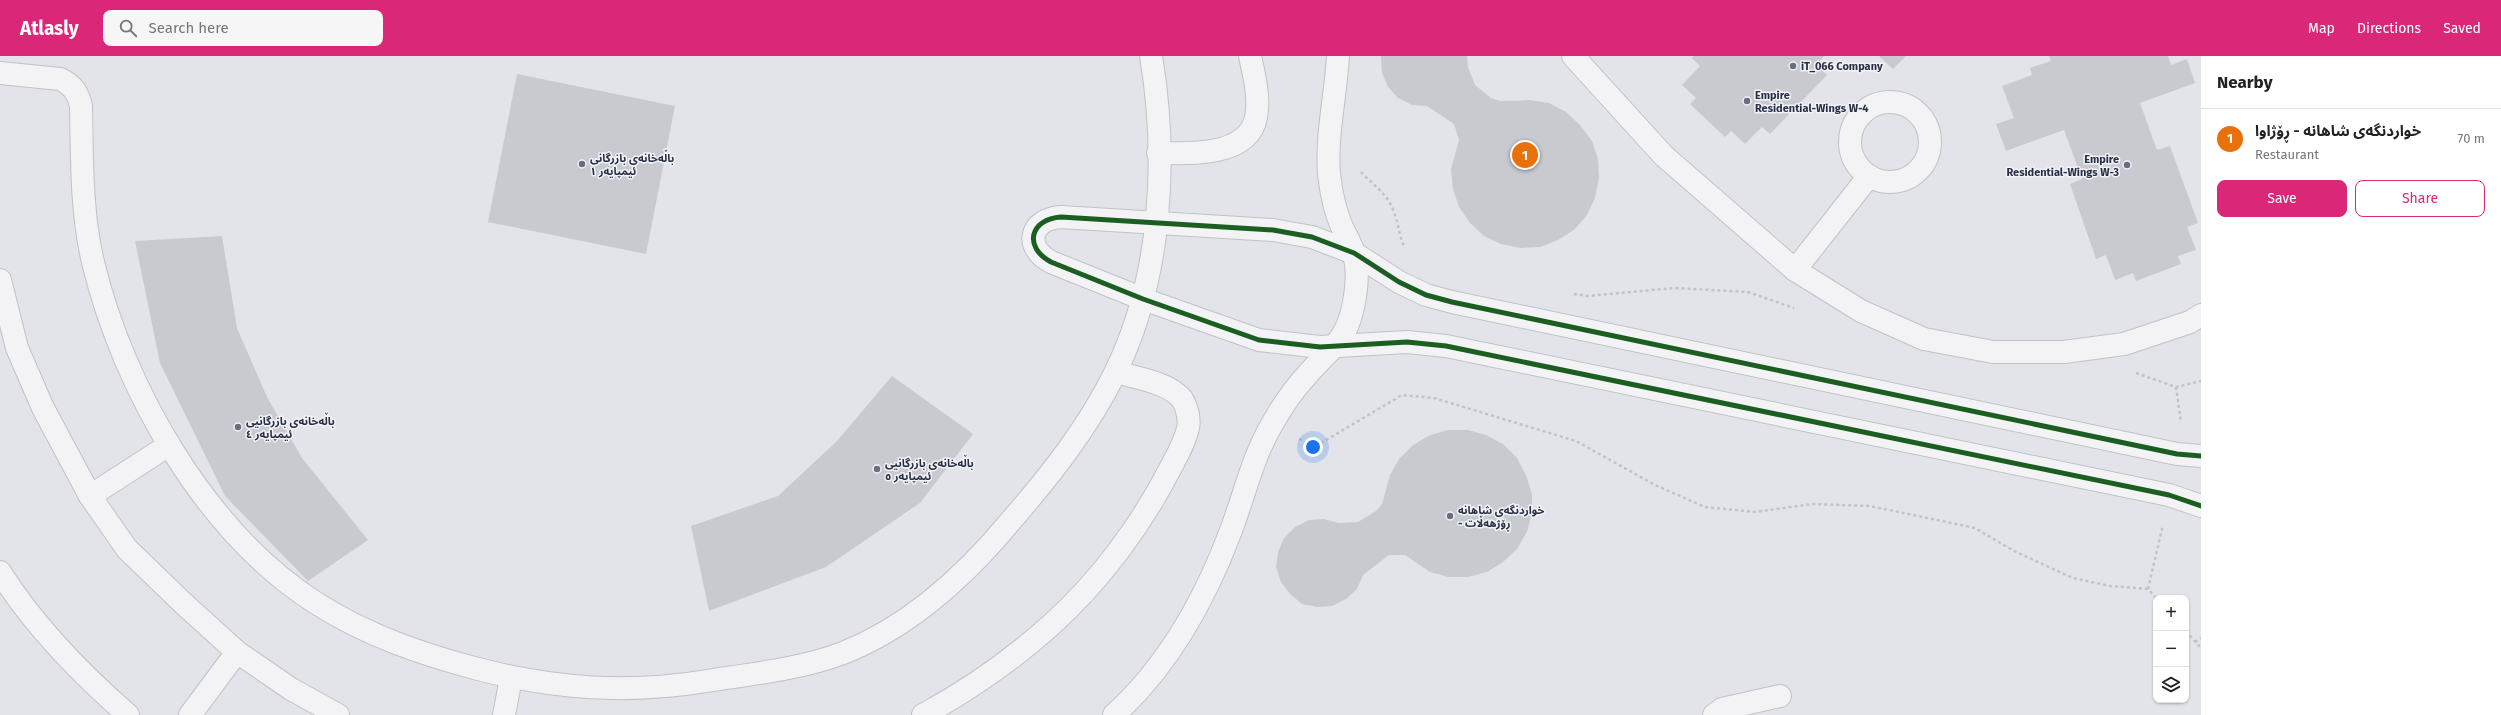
<!DOCTYPE html>
<meta charset="utf-8">
<style>
body{margin:0;font-family:"Fira Sans","Noto Sans Arabic",sans-serif;background:#f6f6f6;color:#222}
.controls{position:absolute;right:12px;bottom:12px;display:grid;overflow:hidden;border-radius:8px;box-shadow:0 1px 3px #0004}
.controls button{width:36px;height:36px;display:grid;place-items:center;padding:0;border:0;border-bottom:1px solid #e0e0e0;background:#fff;color:#222;font:20px sans-serif}
.you{position:absolute;left:1313px;top:391px;width:14px;height:14px;margin:-10px;border:3px solid #fff;border-radius:50%;background:#1a73e8;box-shadow:0 0 0 6px #1a73e833}
.badge{display:grid;place-items:center;width:26px;height:26px;border-radius:50%;background:#db2777;color:#fff;font-size:13px;font-weight:700}
.pin{position:absolute;translate:-50% -50%;border:2px solid #fff;box-shadow:0 1px 4px #0006}
.list{margin:0;padding:0;list-style:none}
h2{display:flex;justify-content:space-between;align-items:center;height:52px;margin:0;padding:0 16px;font-size:17px}
h2 small{font-size:13px;font-weight:400;color:#767676}
.list li{display:grid;grid-template-columns:26px 1fr auto;gap:12px;align-items:center;box-sizing:border-box;height:60px;padding:0 16px;border-top:1px solid #e0e0e0}
.list b{display:block;font-size:15px;white-space:nowrap}
.list p{margin:0;font-size:13px;white-space:nowrap;color:#767676}
.list em{font-size:13px;font-style:normal;color:#767676}
.actions{display:flex;gap:8px;padding:12px 16px}
.actions a{flex:1;padding:9px 0;border:1px solid #db2777;border-radius:8px;text-align:center;font-size:14px;color:#db2777}
.actions .main{background:#db2777;color:#fff}
.icon{flex:none;width:22px;height:22px;fill:none;stroke:currentColor;stroke-width:2;stroke-linecap:round;stroke-linejoin:round}
.map{position:relative;flex:none;width:2201px;height:659px;overflow:hidden}
header{display:flex;align-items:center;gap:24px;box-sizing:border-box;height:56px;padding:0 20px;background:#db2777;color:#fff}
header strong{font-size:19px}
nav{display:flex;gap:22px;margin-inline-start:auto;font-size:14px}
.search{width:280px;height:36px;background:#f6f6f6;display:flex;align-items:center;gap:10px;box-sizing:border-box;padding:0 14px;border-radius:8px;color:#767676;font-size:15px}
main{display:flex}
aside{flex:1;background:#fff}
.map>svg:first-child{display:block}
.building{fill:#c9cad0}
.lines{fill:none;stroke-linecap:round;stroke-linejoin:round}
.minor-casing{stroke:#c1c2c7;stroke-width:24}
.path{stroke:#c1c3c9;stroke-width:2.5;stroke-dasharray:3 3;stroke-linecap:butt}
.minor{stroke:#f3f3f5;stroke-width:22}
.cycleway-casing{stroke:#f1f3f8;stroke-width:8}
.cycleway{stroke:#1b5e20;stroke-width:5}
.poi-dot{fill:#696e7e;stroke:#f1f3f8;stroke-width:1.5}
.labels{text-anchor:middle;dominant-baseline:central;stroke-width:3;stroke-linejoin:round;paint-order:stroke}
.poi-label{font-size:11px;font-weight:bold;fill:#282e44;stroke:#f1f3f8;text-anchor:start}
</style>
<header>
<strong>Atlasly</strong>
<div class="search"><svg class="icon" aria-label="search" viewBox="0 0 24 24"><circle cx="10" cy="10" r="6"/><path d="M15 15l6 6"/></svg>Search here</div>
<nav><a>Map</a><a>Directions</a><a>Saved</a></nav>
</header>
<main>
<div class="map">
<svg width="2201" height="659" viewBox="0 0 2201 659">
<rect width="100%" height="100%" fill="#e3e4e9"/>
<!-- building -->
<g class="building">
<polygon points="1381,0 1467,0 1468,11 1475,29 1491,42 1500,45 1530,44 1549,47 1566,56 1580,69 1592,85 1598,103 1599,122 1595,142 1587,159 1574,174 1558,184 1540,191 1521,192 1501,188 1484,180 1470,167 1459,151 1453,133 1451,113 1459,84 1454,68 1427,50 1412,49 1398,42 1388,31 1382,17"/>
<polygon points="1694,0 1824,0 1816,9 1827,19 1770,78 1762,71 1745,88 1731,75 1725,81 1690,48 1696,42 1682,29 1700,10 1692,2"/>
<polygon points="1879,0 1906,0 1893,13"/>
<polygon points="2049,0 2168,0 2171,9 2187,3 2195,27 2140,47 2157,94 2170,90 2198,167 2187,171 2196,194 2178,200 2181,208 2136,225 2133,217 2115,224 2106,199 2096,203 2070,128 2082,123 2064,74 2006,95 1996,68 2014,62 2002,30 2032,19 2030,12 2051,5"/>
<polygon points="517,18 675,50 646,198 488,166"/>
<polygon points="222,180 237,272 267,341 302,402 368,484 308,525 225,440 160,307 135,185"/>
<polygon points="892,320 973,378 920,447 826,511 709,555 691,470 778,440 837,385"/>
<polygon points="1448,374 1468,374 1486,379 1503,388 1517,402 1526,419 1532,438 1532,457 1527,476 1517,493 1503,506 1487,516 1468,521 1448,521 1430,516 1405,499 1389,499 1363,519 1357,533 1346,543 1332,550 1317,551 1302,548 1290,538 1281,526 1276,511 1278,496 1284,482 1295,471 1309,464 1324,463 1339,467 1358,466 1376,455 1382,448 1390,419 1399,403 1413,389 1430,379"/>
</g>
<g class="lines">
<!-- minor casing -->
<g class="minor-casing">
<g id="minor">
<polyline points="1573,0 1664,100 1795,214 1861,255 1924,283 1993,296 2064,296 2124,288 2190,266 2201,259"/>
<path d="M0,17l60,6c13,6 18,14 21,27 1,51 0,106 12,156 30,126 113,271 223,341 50,32 105,51 162,66 78,20 150,25 229,12 45,-7 94,-12 136,-28 66,-26 121,-76 166,-130 40,-46 79,-95 106,-150 47,-95 53,-215 36,-317"/>
<circle cx="1890" cy="86" r="40"/>
<path d="M1158,97c30,1 91,4 98,-36 4,-19 -2,-42 -6,-61"/>
<polyline points="1795,214 1869,120"/>
<polyline points="0,224 17,292 43,352 90,440 127,493 184,548 237,596 291,633 338,659"/>
<path d="M2201,400l-24,-2 -725,-152 -26,-7 -27,-13 -45,-29 -42,-16 -39,-7 -212,-13c-31,2 -38,30 -10,45l92,37 116,41 61,7 87,-5 39,4 723,149 32,11"/>
<polyline points="90,440 169,389"/>
<path d="M0,516c34,54 80,101 128,143"/>
<polyline points="190,659 237,596"/>
<polyline points="504,659 511,622"/>
<path d="M923,659c46,-25 89,-55 128,-90 49,-44 91,-101 120,-158 7,-13 14,-25 17,-39 2,-9 -1,-21 -6,-29 -14,-17 -46,-21 -66,-27"/>
<path d="M1114,659c53,-48 91,-116 116,-182 14,-36 22,-74 41,-107 10,-18 22,-36 36,-51 24,-28 40,-33 47,-73 3,-15 4,-33 0,-48 -2,-9 -8,-18 -12,-27 -7,-16 -11,-35 -13,-53 -3,-40 7,-79 9,-118"/>
<polyline points="1714,659 1722,653 1780,640"/>
</g>
</g>
<!-- path -->
<g class="path">
<path d="M1361,116c12,13 27,22 33,40 5,13 5,25 11,36"/>
<polyline points="1574,238 1588,240 1674,232 1748,236 1794,252"/>
<polyline points="2136,317 2176,331 2201,325"/>
<polyline points="2176,331 2181,367"/>
<polyline points="1299,383 1316,390 1402,339 1434,342 1576,385 1655,429 1705,451 1755,456 1812,448 1870,450 1975,472 2014,495 2073,522 2110,530 2148,533"/>
<polyline points="2156,542 2148,533 2163,469"/>
<polyline points="2186,575 2201,592"/>
<polyline points="2195,586 2201,582"/>
</g>
<!-- minor -->
<use href="#minor" class="minor"/>
<!-- cycleway casing -->
<g class="cycleway-casing">
<path id="cycleway" d="M2201,400l-24,-2 -725,-152 -26,-7 -27,-13 -45,-29 -42,-16 -39,-7 -212,-13c-31,2 -38,30 -10,45l92,37 116,41 61,7 87,-5 39,4 723,149 32,11"/>
</g>
<!-- cycleway -->
<use href="#cycleway" class="cycleway"/>
</g>
<!-- markers -->
<g class="poi-dot">
<circle cx="1793" cy="10" r="4"/>
<circle cx="1747" cy="45" r="4"/>
<circle cx="582" cy="108" r="4"/>
<circle cx="2127" cy="109" r="4"/>
<circle cx="238" cy="371" r="4"/>
<circle cx="877" cy="413" r="4"/>
<circle cx="1450" cy="460" r="4"/>
</g>
<g class="labels">
<!-- poi labels -->
<g class="poi-label">
<text x="1801" y="10">iT_066 Company</text>
<text x="1755" y="39">Empire<tspan x="1755" dy="13">Residential-Wings W-4</tspan></text>
<text x="590" y="102">باڵەخانەی بازرگانی<tspan x="590" dy="13">ئیمپایەر ١</tspan></text>
<text x="2119" y="103" text-anchor="end">Empire<tspan x="2119" dy="13">Residential-Wings W-3</tspan></text>
<text x="246" y="365">باڵەخانەی بازرگانیی<tspan x="246" dy="13">ئیمپایەر ٤</tspan></text>
<text x="885" y="407">باڵەخانەی بازرگانیی<tspan x="885" dy="13">ئیمپایەر ٥</tspan></text>
<text x="1458" y="454">خواردنگەی شاھانە<tspan x="1458" dy="13">- ڕۆژھەڵات</tspan></text>
</g>
</g>
</svg>
<div class="controls">
<button>+</button>
<button>−</button>
<button><svg class="icon" aria-label="layers" viewBox="0 0 24 24"><path d="M12 4l9 5-9 5-9-5zM3 14l9 5 9-5"/></svg></button>
</div>
<div class="you"></div>
<div class="pin badge" style="left:1525px;top:99px;background:#e8710a">1</div>
</div>
<aside>
<h2>Nearby<small></small></h2>
<ul class="list">
<li><span class="badge" style="background:#e8710a">1</span><div><b>خواردنگەی شاھانە - ڕۆژاوا</b><p>Restaurant</p></div><em>70 m</em></li>
</ul>
<div class="actions"><a class="main">Save</a><a>Share</a></div>
</aside>
</main>
